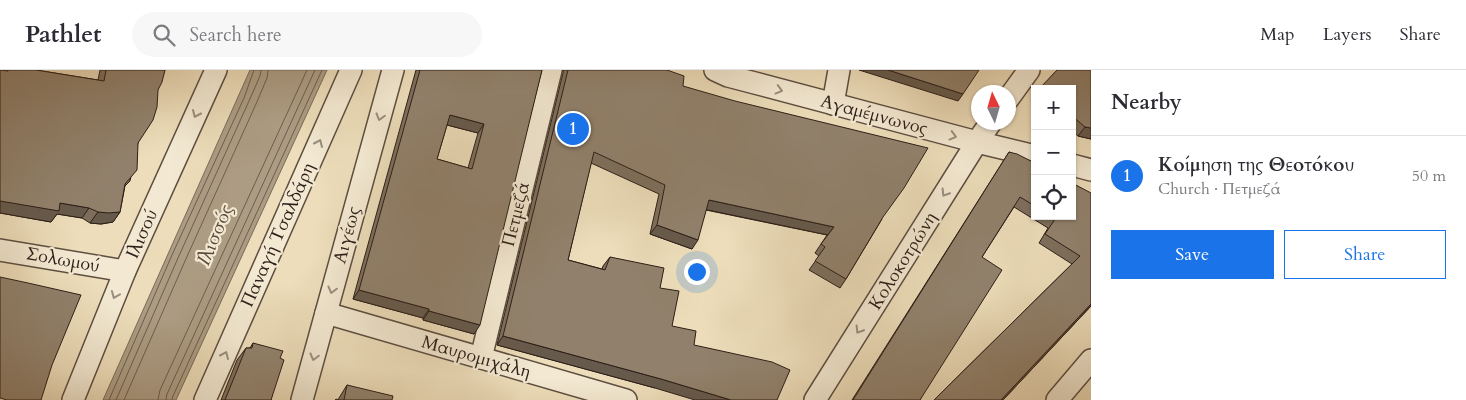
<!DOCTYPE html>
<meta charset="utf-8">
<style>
body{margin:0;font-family:Cardo,serif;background:#f7f7f7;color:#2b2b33}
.controls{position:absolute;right:15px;top:15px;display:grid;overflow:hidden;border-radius:0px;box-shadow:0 1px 4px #0004}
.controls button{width:45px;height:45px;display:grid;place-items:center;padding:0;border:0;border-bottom:1px solid #e1e1e2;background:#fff;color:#2b2b33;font:25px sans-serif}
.compass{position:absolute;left:971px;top:15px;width:45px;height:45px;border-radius:50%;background:#fff;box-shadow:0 1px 4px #0004;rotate:355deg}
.you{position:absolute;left:696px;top:201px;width:18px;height:18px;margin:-12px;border:4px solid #fff;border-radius:50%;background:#1a73e8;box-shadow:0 0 0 8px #1a73e833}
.badge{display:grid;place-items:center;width:32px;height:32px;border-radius:50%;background:#1a73e8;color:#fff;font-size:16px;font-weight:700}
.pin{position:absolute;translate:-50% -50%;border:2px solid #fff;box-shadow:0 1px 5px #0006}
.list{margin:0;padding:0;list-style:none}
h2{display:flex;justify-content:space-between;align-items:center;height:65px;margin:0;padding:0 20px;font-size:21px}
h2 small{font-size:16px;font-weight:400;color:#7c7c81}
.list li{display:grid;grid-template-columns:32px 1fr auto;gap:15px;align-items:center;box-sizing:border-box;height:80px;padding:0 20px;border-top:1px solid #e1e1e2}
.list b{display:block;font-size:19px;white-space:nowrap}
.list p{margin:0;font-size:16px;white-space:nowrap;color:#7c7c81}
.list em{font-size:16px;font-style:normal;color:#7c7c81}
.actions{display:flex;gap:10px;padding:15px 20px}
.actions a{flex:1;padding:11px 0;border:1px solid #1a73e8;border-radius:0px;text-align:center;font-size:18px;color:#1a73e8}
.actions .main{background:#1a73e8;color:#fff}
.icon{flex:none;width:28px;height:28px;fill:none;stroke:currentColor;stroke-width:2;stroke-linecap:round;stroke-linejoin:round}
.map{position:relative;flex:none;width:1091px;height:330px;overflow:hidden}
header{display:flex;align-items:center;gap:30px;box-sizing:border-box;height:70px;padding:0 25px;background:#fff;border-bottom:1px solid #e1e1e2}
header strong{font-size:24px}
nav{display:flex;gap:28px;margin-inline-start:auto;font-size:18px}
.search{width:350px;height:45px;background:#f7f7f7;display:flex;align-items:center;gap:12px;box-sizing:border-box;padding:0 18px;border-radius:28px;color:#7c7c81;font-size:19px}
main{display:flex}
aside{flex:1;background:#fff}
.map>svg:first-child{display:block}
.water{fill:#ac9c83;stroke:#796a58}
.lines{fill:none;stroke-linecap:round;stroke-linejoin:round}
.shore{stroke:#6c5d4e;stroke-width:1}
.street-casing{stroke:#5d4e40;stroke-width:24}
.street{stroke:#f3e9d2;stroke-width:21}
.wall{fill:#7d6f5d;stroke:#2d1e18;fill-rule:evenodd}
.shaded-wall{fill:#665a4c;stroke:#2d1e18}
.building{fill:#91816c;stroke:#2d1e18;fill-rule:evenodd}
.oneway{stroke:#9a8e7e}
.labels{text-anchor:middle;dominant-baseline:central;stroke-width:4.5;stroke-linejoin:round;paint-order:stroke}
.street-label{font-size:18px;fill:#2d1e18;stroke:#f3e9d2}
.water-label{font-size:19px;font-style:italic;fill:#594a3d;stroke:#f3e9d2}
</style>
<header>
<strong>Pathlet</strong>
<div class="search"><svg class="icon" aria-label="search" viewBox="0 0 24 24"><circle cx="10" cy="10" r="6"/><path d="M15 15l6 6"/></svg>Search here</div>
<nav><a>Map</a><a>Layers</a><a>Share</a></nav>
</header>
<main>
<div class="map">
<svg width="1091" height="330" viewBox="0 0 1091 330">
<rect width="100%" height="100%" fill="#edddba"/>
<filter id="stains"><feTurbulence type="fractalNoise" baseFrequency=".004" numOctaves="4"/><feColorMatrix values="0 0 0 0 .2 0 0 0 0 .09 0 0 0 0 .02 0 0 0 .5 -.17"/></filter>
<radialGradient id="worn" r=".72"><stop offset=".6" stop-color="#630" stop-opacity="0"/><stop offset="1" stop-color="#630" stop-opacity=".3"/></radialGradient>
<!-- water -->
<polygon class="water" points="250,0 327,0 176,330 103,330"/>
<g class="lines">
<!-- shore -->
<g class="shore">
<polyline points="109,330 172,185 244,28 254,0"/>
<polyline points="116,330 178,188 249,31 260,6 261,0"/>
<polyline points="124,330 185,191 256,34 267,8 268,0"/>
<polyline points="158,330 160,320 307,0"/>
<polyline points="166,330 167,324 315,0"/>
<polyline points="172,330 173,326 322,0"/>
</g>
<!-- street casing -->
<g class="street-casing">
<g id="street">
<polyline points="715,0 728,6 751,12 977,72 1035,86"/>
<polyline points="1008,29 1029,0"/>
<polyline points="833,34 839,0"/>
<polyline points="1072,95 1091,100"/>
<polyline points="0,180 125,201"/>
<polyline points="326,243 626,330"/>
<polyline points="481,288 551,0"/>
<polyline points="73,330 125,201 216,0"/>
<polyline points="205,330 351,0"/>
<polyline points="302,330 393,0"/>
<polyline points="815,330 977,72 991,52"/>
<polyline points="1057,330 1091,290"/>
</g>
</g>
<!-- street -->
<use href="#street" class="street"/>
</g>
<!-- wall -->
<g class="wall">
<polygon points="0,0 5,1 5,0 36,0 98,10 100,0 165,0 138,73 130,111 125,116 120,142 113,152 101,154 90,153 82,148 57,144 51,152 0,143"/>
<path d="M416,0h126l-68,264 -51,-14v-2l-70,-19zM447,55l31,8 -10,35 -31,-9z"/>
<polygon points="563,0 667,0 683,16 882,149 846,209 840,218 809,200 819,186 815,183 827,165 706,140 692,179 650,164 659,124 591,93 568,190 602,199 603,196 610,187 660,218 655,318 497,275 563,3"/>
<polygon points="1057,0 1091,0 1091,69 1078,66 1072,61 1072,19 1040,19"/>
<polygon points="1009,82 1035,93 1035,146 1072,146 1091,236 1003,330 934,330 1072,194 1039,173 1048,158 1014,137 982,187 920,330 852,330"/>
<polygon points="253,273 280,288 271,330 221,330 237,290 246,278 250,278"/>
<polygon points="347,315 392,330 335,330 336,329 338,330 339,328"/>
</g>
<!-- shaded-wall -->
<g class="shaded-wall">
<polygon points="859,0 888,0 963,24 958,31"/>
<polygon points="450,45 484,54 478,63 443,54"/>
<polygon points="1085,57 1091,58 1091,69 1078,66"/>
<polygon points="709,130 834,157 828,165 703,139"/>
<polygon points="0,131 60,133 89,138 82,148 57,144 51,152 0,143"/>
<polygon points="98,142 120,142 113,152 101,154 90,153"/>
<polygon points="657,155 698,170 692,179 650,164"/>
<polygon points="359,220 429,239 423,248 353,229"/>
<polygon points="1091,234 1091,236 1003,330 1001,330"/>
<polygon points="429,241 480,255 474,264 423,250"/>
<polygon points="503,266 661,309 731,330 695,330 655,318 497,275"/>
</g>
<!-- building -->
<g class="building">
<polygon points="0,0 8,1 8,0 36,0 104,11 106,0 165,0 162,12 158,20 157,37 153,50 138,73 137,100 125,114 120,142 109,143 98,142 89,138 60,133 59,141 0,131"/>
<path d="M420,0h122l-62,255 -51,-14v-2l-70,-19zM450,45l34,9 -12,45 -35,-10z"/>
<polygon points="568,0 667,0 684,6 683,16 735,31 928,78 904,118 883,147 846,209 815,191 825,177 821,174 834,157 709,130 698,170 657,155 665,115 594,82 568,190 605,200 610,187 664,198 660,218 679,221 672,256 696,261 694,275 772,292 790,300 777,330 731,330 661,309 503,266"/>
<polygon points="888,0 979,0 963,24"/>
<polygon points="1057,0 1091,0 1091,58 1085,57 1072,46 1072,19 1040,18"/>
<polygon points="1009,82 1017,84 1035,93 1035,136 1020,127 982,187 1002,200 920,330 853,330"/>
<polygon points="1072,113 1091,123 1091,234 1001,330 934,330 1080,186 1045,164 1055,149 1050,146 1072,146"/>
<polygon points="0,207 28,213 81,225 52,295 41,330 7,330 0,328"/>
<polygon points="253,273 283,281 280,288 284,290 271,330 225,330 246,278 252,278"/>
<polygon points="347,315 393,326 392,330 344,330"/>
</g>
<!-- one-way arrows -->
<defs><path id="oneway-chevron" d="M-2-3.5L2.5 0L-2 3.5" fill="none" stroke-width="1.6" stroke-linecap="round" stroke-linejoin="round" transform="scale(1.25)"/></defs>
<g class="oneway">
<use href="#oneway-chevron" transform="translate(779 20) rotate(15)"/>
<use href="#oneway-chevron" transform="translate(196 44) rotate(114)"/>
<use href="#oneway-chevron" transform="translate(380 47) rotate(106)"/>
<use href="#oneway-chevron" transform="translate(953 66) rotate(15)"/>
<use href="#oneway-chevron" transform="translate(319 73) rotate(-66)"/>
<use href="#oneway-chevron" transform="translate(945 123) rotate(122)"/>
<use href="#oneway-chevron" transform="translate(332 220) rotate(105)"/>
<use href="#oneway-chevron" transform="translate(115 225) rotate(112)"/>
<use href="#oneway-chevron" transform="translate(859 260) rotate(122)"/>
<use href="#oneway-chevron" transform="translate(225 285) rotate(-66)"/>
<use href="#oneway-chevron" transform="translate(314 287) rotate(105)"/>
</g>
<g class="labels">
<!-- street labels -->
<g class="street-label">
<text transform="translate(874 45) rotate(15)">Αγαμέμνωνος</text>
<text transform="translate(516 144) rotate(-76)">Πετμεζά</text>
<text transform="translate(142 164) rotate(-66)">Ιλισού</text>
<text transform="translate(278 165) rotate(-66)">Παναγή Τσαλδάρη</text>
<text transform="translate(347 165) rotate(-75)">Αιγέως</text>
<text transform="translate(63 190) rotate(10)">Σολωμού</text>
<text transform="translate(903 191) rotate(-58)">Κολοκοτρώνη</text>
<text transform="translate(476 287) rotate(16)">Μαυρομιχάλη</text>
</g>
<!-- water labels -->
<g class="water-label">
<text transform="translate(215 165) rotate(-67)">Ιλισσός</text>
</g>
</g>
<rect width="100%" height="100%" filter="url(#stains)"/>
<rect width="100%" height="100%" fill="url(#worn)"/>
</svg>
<div class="controls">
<button>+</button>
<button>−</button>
<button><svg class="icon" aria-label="locate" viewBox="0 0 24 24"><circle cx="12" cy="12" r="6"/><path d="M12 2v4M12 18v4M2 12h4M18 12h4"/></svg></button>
</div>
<svg class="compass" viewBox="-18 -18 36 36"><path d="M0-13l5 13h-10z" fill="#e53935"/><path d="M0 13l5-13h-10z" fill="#7c7c81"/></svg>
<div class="you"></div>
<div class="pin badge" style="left:573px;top:59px">1</div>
</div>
<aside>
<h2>Nearby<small></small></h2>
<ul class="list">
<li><span class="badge">1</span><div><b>Κοίμηση της Θεοτόκου</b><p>Church · Πετμεζά</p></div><em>50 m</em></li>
</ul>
<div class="actions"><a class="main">Save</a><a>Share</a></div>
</aside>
</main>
